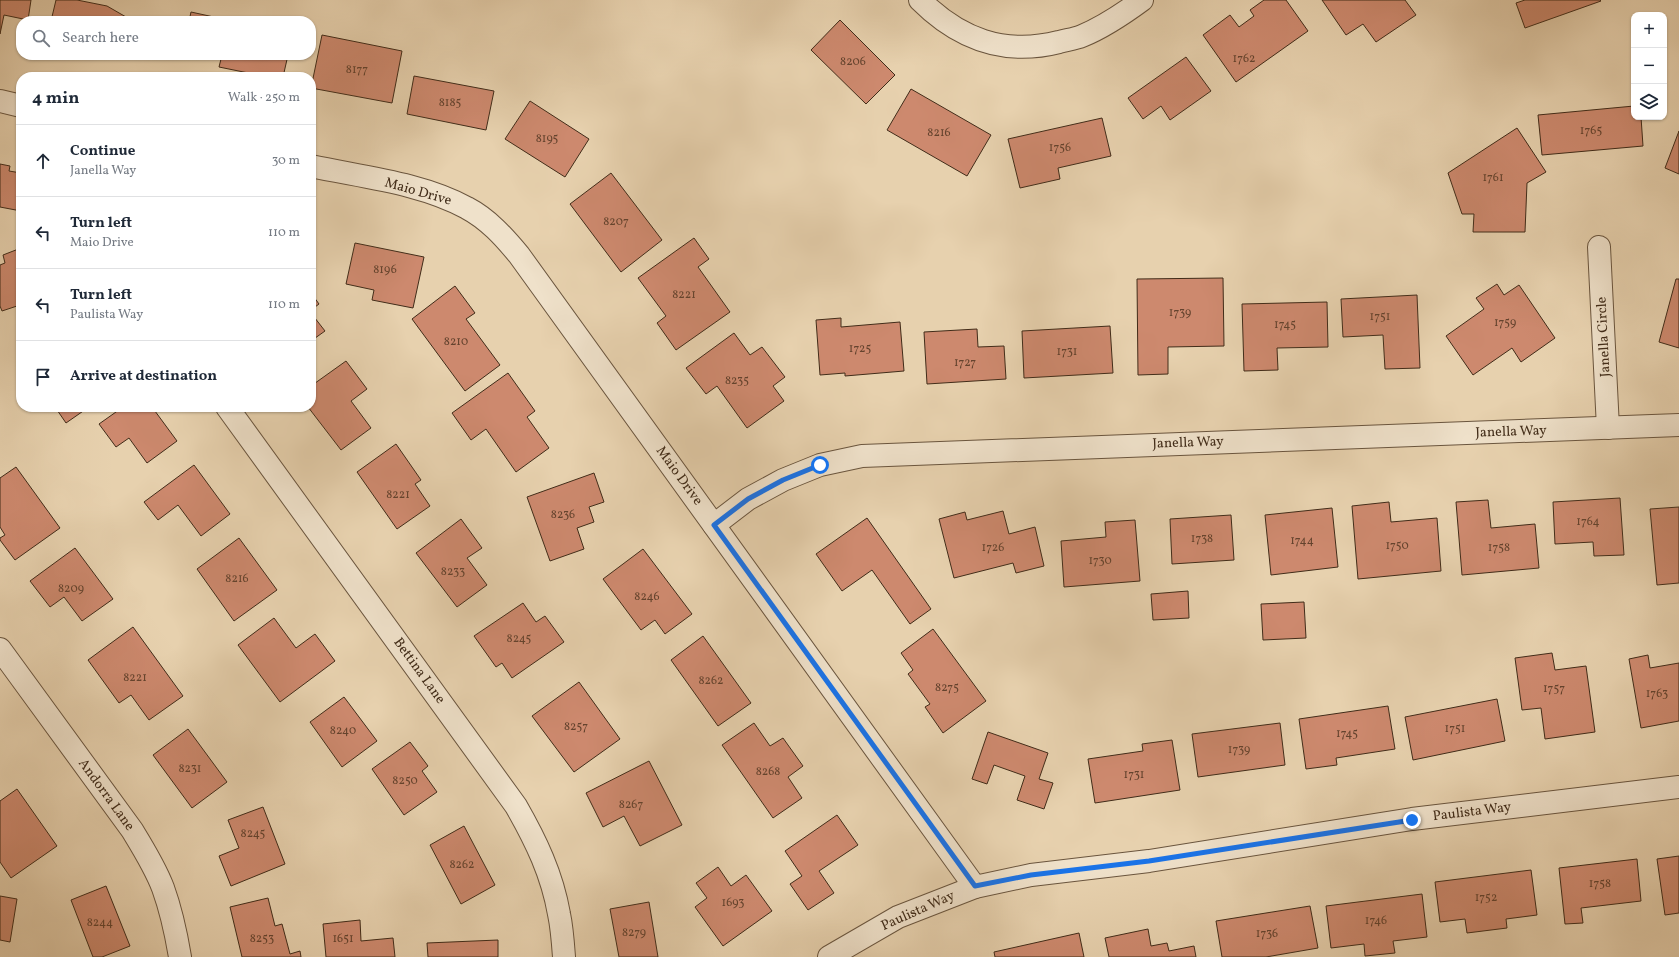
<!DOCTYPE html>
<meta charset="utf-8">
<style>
body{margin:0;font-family:Vollkorn,serif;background:#f6f6f7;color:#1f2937}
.controls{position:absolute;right:12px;top:12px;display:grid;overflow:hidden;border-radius:8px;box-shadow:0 1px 3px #0004}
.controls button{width:36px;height:36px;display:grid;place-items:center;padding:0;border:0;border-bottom:1px solid #e0e1e3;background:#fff;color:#1f2937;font:20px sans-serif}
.stop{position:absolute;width:12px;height:12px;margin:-9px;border:3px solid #1a73e8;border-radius:50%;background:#fff}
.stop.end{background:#1a73e8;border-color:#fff;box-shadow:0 1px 4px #0008}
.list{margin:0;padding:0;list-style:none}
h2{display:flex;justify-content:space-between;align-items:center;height:52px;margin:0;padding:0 16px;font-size:17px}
h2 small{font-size:13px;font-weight:400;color:#747a83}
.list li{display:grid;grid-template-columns:26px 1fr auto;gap:12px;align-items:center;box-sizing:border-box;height:72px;padding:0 16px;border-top:1px solid #e0e1e3}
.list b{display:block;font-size:15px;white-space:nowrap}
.list p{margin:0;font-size:13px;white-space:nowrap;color:#747a83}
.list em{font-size:13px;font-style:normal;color:#747a83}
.icon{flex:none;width:22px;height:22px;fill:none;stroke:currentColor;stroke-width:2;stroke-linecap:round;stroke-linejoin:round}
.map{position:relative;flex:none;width:1679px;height:957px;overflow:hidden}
.search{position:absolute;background:#fff;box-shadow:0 1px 3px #0004;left:16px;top:16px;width:300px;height:44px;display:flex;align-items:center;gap:10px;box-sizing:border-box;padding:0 14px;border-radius:16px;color:#747a83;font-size:15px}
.panel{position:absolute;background:#fff;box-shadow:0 1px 3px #0004;left:16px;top:72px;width:300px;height:340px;border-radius:16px}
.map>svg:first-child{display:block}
.building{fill:#cd896e;stroke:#412c19}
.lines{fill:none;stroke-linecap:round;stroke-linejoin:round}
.minor-casing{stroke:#6a553e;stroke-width:24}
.minor{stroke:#efe1ca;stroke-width:22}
.route{stroke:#1a73e8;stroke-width:5}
.labels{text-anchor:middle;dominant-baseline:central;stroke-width:3.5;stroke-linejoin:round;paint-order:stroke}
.number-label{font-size:12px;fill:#64432e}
.street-label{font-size:14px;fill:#412c19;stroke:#efe1ca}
</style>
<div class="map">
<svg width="1679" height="957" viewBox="0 0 1679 957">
<rect width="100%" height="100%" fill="#e7d1ae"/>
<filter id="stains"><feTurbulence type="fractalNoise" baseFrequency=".005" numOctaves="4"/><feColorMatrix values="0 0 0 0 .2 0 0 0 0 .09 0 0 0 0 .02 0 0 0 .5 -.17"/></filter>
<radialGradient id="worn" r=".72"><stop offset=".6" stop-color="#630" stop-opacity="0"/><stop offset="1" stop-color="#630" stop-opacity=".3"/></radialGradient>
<!-- building -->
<g class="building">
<polygon points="0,0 31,0 28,20 4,15 0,34"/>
<polygon points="56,0 77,0 107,6 133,21 51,21"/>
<polygon points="1264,0 1286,0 1308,31 1236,82 1203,35 1230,15 1239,27 1254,16 1250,10"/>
<polygon points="1322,0 1405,0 1416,15 1376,42 1363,24 1346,35"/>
<polygon points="1525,0 1600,0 1601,1 1525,28 1516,3"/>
<polygon points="191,12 232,21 189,21"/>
<polygon points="840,20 895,75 866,104 811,50"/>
<polygon points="322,35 402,51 392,103 311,88"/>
<polygon points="222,55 288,55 283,77 268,77 219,67"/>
<polygon points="1186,57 1211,91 1170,120 1161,106 1143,119 1128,98"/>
<polygon points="414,76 494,91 486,130 407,114"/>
<polygon points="911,89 991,135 967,176 887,130"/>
<polygon points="530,101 589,139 565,177 505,139"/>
<polygon points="1634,106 1634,117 1641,117 1643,146 1542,155 1538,115"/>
<polygon points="1102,118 1111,156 1058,168 1060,179 1020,188 1008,139"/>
<polygon points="1517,128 1546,172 1527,183 1525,232 1473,232 1474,214 1462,214 1448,173"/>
<polygon points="1679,131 1679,174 1665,168"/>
<polygon points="0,164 10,166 9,171 21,173 21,211 0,207"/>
<polygon points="611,173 662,240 621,272 570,204"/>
<polygon points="694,238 709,259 698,267 730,312 676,350 657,323 666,316 638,278"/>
<polygon points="355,243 424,257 413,308 372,300 374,290 346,284"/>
<polygon points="21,248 21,316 20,316 17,306 2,311 0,306 0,265 5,263 3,255"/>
<polygon points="1223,278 1224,346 1168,347 1168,374 1138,375 1137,279"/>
<polygon points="1676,279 1679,279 1679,348 1659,342"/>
<polygon points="1497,284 1504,295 1519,285 1555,338 1521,362 1512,348 1473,375 1446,336 1484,309 1476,298"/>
<polygon points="455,286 475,313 466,319 500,365 465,391 412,319"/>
<polygon points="311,293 319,304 311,310"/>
<polygon points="1417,295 1420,368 1385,369 1383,335 1343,337 1341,299"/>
<polygon points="1327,302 1328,347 1277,348 1278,370 1244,371 1242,304"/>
<polygon points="311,313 325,331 311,341"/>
<polygon points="841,318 841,327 900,322 904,371 845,376 845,373 820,375 816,320"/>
<polygon points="1110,326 1113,373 1024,378 1022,331"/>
<polygon points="977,329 978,347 1004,346 1006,379 927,384 924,332"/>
<polygon points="734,333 750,355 762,347 785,377 773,386 784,401 747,428 717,386 706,394 686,368"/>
<polygon points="346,361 367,389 351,401 371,428 341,450 308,407 311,407 311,386"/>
<polygon points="508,373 535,411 527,417 549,448 516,472 486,429 471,440 452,413"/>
<polygon points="55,407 89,407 66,423"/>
<polygon points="123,407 152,407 177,441 147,463 129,438 116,447 99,424"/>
<polygon points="396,444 421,480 415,484 430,506 397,529 357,472"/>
<polygon points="194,465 230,514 201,536 178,505 158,520 144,502"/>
<polygon points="16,467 60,528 15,560 0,540 0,538 5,535 0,527 0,478"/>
<polygon points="594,473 604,502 589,507 594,522 577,528 584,549 550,561 527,497"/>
<polygon points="1620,498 1624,555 1594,556 1593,542 1555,544 1553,502"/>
<polygon points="1488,500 1491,528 1535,524 1539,568 1462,575 1456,502"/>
<polygon points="1389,502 1391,522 1437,518 1441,571 1358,579 1352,506"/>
<polygon points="1679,507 1679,583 1657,585 1650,509"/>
<polygon points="1332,508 1338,567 1271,575 1265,515"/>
<polygon points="1003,511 1009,534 1035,527 1044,566 1016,573 1013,563 954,578 939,519 965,512 967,520"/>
<polygon points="1231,515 1234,560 1172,564 1170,519"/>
<polygon points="867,518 931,609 910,624 872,570 842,591 816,554"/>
<polygon points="461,519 482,548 467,558 487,585 457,607 416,553"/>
<polygon points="1135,520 1140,581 1064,587 1061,541 1106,537 1105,522"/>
<polygon points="239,538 277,590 234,621 197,569"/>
<polygon points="75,548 113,599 82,621 64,597 50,607 30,581"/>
<polygon points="643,549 692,614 665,634 655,620 641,630 603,579"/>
<polygon points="1188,591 1189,618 1153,620 1151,594"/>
<polygon points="1304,602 1306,638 1263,640 1261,604"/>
<polygon points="523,603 536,622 545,616 564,642 512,678 502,663 496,667 474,636"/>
<polygon points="274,618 296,648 315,634 335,661 280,702 238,645"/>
<polygon points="133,627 183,696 149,720 131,695 119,703 88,660"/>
<polygon points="933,629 986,701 943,733 925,707 930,704 908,674 913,670 901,653"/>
<polygon points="703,636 751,703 718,726 671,660"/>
<polygon points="1552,653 1555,670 1586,666 1595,732 1545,739 1541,708 1522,710 1515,658"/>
<polygon points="1648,655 1650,668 1679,663 1679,721 1641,728 1629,659"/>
<polygon points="579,682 620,739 574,772 532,716"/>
<polygon points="344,697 377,741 342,767 310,722"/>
<polygon points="1497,699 1505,741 1413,760 1405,717"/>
<polygon points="1388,706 1395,749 1336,758 1337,765 1306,769 1299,719"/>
<polygon points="754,723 770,746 783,738 803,766 788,777 802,798 773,818 722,745"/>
<polygon points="1280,723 1285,765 1198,777 1192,734"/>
<polygon points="188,729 227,782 192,808 153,755"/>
<polygon points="988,732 1048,753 1039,779 1053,783 1044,809 1017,800 1025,776 994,765 987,784 972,779"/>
<polygon points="1172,740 1180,790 1095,803 1088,759 1143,751 1142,744"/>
<polygon points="410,742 428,766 422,771 437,792 404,815 372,769"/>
<polygon points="649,761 682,825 640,846 624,816 603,827 586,793"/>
<polygon points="17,789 57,846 11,878 0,862 0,801"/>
<polygon points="263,807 285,864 231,886 219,856 239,848 228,820"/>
<polygon points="837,815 858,845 819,871 834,893 808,910 790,884 802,876 785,851"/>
<polygon points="464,826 495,885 461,904 430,845"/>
<polygon points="1679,856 1679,913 1665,915 1657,859"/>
<polygon points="1637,859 1641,901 1581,908 1583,923 1565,924 1559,868"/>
<polygon points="718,867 731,886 746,875 772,911 723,946 695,907 707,898 696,883"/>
<polygon points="1531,870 1537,915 1506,919 1507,928 1467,933 1465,919 1440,922 1435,882"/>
<polygon points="106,886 130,946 102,957 93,957 71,900"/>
<polygon points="1422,894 1427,937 1393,941 1395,953 1365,956 1364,944 1331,948 1326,906"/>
<polygon points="0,896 17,899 10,942 0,940"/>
<polygon points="268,898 275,926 282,924 290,954 300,951 301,957 242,957 230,907"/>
<polygon points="649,902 658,957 619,957 610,909"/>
<polygon points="1310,906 1318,948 1266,957 1222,957 1216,921"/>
<polygon points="360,920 361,941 393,938 395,957 326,957 323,924"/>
<polygon points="1148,929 1151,946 1167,943 1169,951 1194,946 1196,957 1109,957 1105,938"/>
<polygon points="1079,933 1084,957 995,957 994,952"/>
<polygon points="498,940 498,957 428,957 427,943"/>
</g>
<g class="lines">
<!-- minor casing -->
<g class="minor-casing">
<g id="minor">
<path d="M920,0c39,39 84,56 139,42 7,-2 16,-3 23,-6 22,-9 41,-22 60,-36"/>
<polyline points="0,101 21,106"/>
<path d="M311,166c51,11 111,17 156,42 21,11 37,29 52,47l456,632"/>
<polyline points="1599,247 1608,428"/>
<path d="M227,407l289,399c20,35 36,68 43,108 3,14 4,29 5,43"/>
<polyline points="714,525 748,499 783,480 820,465 862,456 1679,425"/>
<path d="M0,649l132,181c11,18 23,37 31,58 8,22 13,45 17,69"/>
<polyline points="829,957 898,917 975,887 1031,875 1149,861 1412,819 1679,787"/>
</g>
</g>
<!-- minor -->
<use href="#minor" class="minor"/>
</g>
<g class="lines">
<!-- route -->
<polyline class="route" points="820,465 783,480 748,499 714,525 975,886 1031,875 1149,861 1412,820"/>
</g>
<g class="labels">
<!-- number labels -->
<g class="number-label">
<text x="1244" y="59">1762</text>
<text x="853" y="62">8206</text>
<text x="357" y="70">8177</text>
<text x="450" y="103">8185</text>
<text x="1591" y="131">1765</text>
<text x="939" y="133">8216</text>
<text x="547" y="139">8195</text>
<text x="1060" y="148">1756</text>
<text x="1493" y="178">1761</text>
<text x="616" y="222">8207</text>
<text x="385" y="270">8196</text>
<text x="684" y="295">8221</text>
<text x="1180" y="313">1739</text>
<text x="1380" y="317">1751</text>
<text x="1505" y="323">1759</text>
<text x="1285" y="325">1745</text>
<text x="456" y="342">8210</text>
<text x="860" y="349">1725</text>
<text x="1067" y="352">1731</text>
<text x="965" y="363">1727</text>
<text x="737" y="381">8235</text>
<text x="398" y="495">8221</text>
<text x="563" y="515">8236</text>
<text x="1588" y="522">1764</text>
<text x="1202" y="539">1738</text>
<text x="1302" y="541">1744</text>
<text x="1397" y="546">1750</text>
<text x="993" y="548">1726</text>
<text x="1499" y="548">1758</text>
<text x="1100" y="561">1730</text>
<text x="453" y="572">8233</text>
<text x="237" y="579">8216</text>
<text x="71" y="589">8209</text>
<text x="647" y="597">8246</text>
<text x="519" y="639">8245</text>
<text x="135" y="678">8221</text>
<text x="711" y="681">8262</text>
<text x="947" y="688">8275</text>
<text x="1554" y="689">1757</text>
<text x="1657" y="694">1763</text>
<text x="576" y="727">8257</text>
<text x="1455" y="729">1751</text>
<text x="343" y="731">8240</text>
<text x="1347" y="734">1745</text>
<text x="1239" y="750">1739</text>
<text x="190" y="769">8231</text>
<text x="768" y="772">8268</text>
<text x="1134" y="775">1731</text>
<text x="405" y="781">8250</text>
<text x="631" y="805">8267</text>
<text x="253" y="834">8245</text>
<text x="462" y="865">8262</text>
<text x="1600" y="884">1758</text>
<text x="1486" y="898">1752</text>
<text x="733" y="903">1693</text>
<text x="1376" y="921">1746</text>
<text x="100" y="923">8244</text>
<text x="634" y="933">8279</text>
<text x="1267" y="934">1736</text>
<text x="262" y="939">8253</text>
<text x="343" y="939">1651</text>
</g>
<!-- street labels -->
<g class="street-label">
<text transform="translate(418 192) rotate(16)">Maio Drive</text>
<text transform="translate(1604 337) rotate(-93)">Janella Circle</text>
<text transform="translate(1511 432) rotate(-2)">Janella Way</text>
<text transform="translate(1188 443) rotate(-2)">Janella Way</text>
<text transform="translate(679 476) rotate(54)">Maio Drive</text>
<text transform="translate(419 671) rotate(54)">Bettina Lane</text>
<text transform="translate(106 795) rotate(54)">Andorra Lane</text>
<text transform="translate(1472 812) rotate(-7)">Paulista Way</text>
<text transform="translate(918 911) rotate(-24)">Paulista Way</text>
</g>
</g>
<rect width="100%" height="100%" filter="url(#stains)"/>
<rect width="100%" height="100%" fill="url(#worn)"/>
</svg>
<div class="controls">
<button>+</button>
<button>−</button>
<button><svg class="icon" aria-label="layers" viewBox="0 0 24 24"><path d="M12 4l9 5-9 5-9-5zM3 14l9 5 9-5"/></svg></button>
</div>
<div class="stop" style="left:820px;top:465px"></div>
<div class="stop end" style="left:1412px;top:820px"></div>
<div class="search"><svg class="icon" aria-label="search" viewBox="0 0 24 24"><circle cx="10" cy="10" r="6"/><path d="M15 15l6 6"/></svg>Search here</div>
<section class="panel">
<h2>4 min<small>Walk · 250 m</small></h2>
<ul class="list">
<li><svg class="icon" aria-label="ahead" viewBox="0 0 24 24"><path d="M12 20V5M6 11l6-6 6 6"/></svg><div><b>Continue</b><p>Janella Way</p></div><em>30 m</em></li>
<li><svg class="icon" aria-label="left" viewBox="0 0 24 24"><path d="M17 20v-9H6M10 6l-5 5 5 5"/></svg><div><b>Turn left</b><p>Maio Drive</p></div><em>110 m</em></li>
<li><svg class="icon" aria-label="left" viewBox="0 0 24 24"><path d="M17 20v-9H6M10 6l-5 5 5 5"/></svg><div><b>Turn left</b><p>Paulista Way</p></div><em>110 m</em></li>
<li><svg class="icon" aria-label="arrive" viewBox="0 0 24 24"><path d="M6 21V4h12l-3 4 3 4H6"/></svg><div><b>Arrive at destination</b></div></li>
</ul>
</section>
</div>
